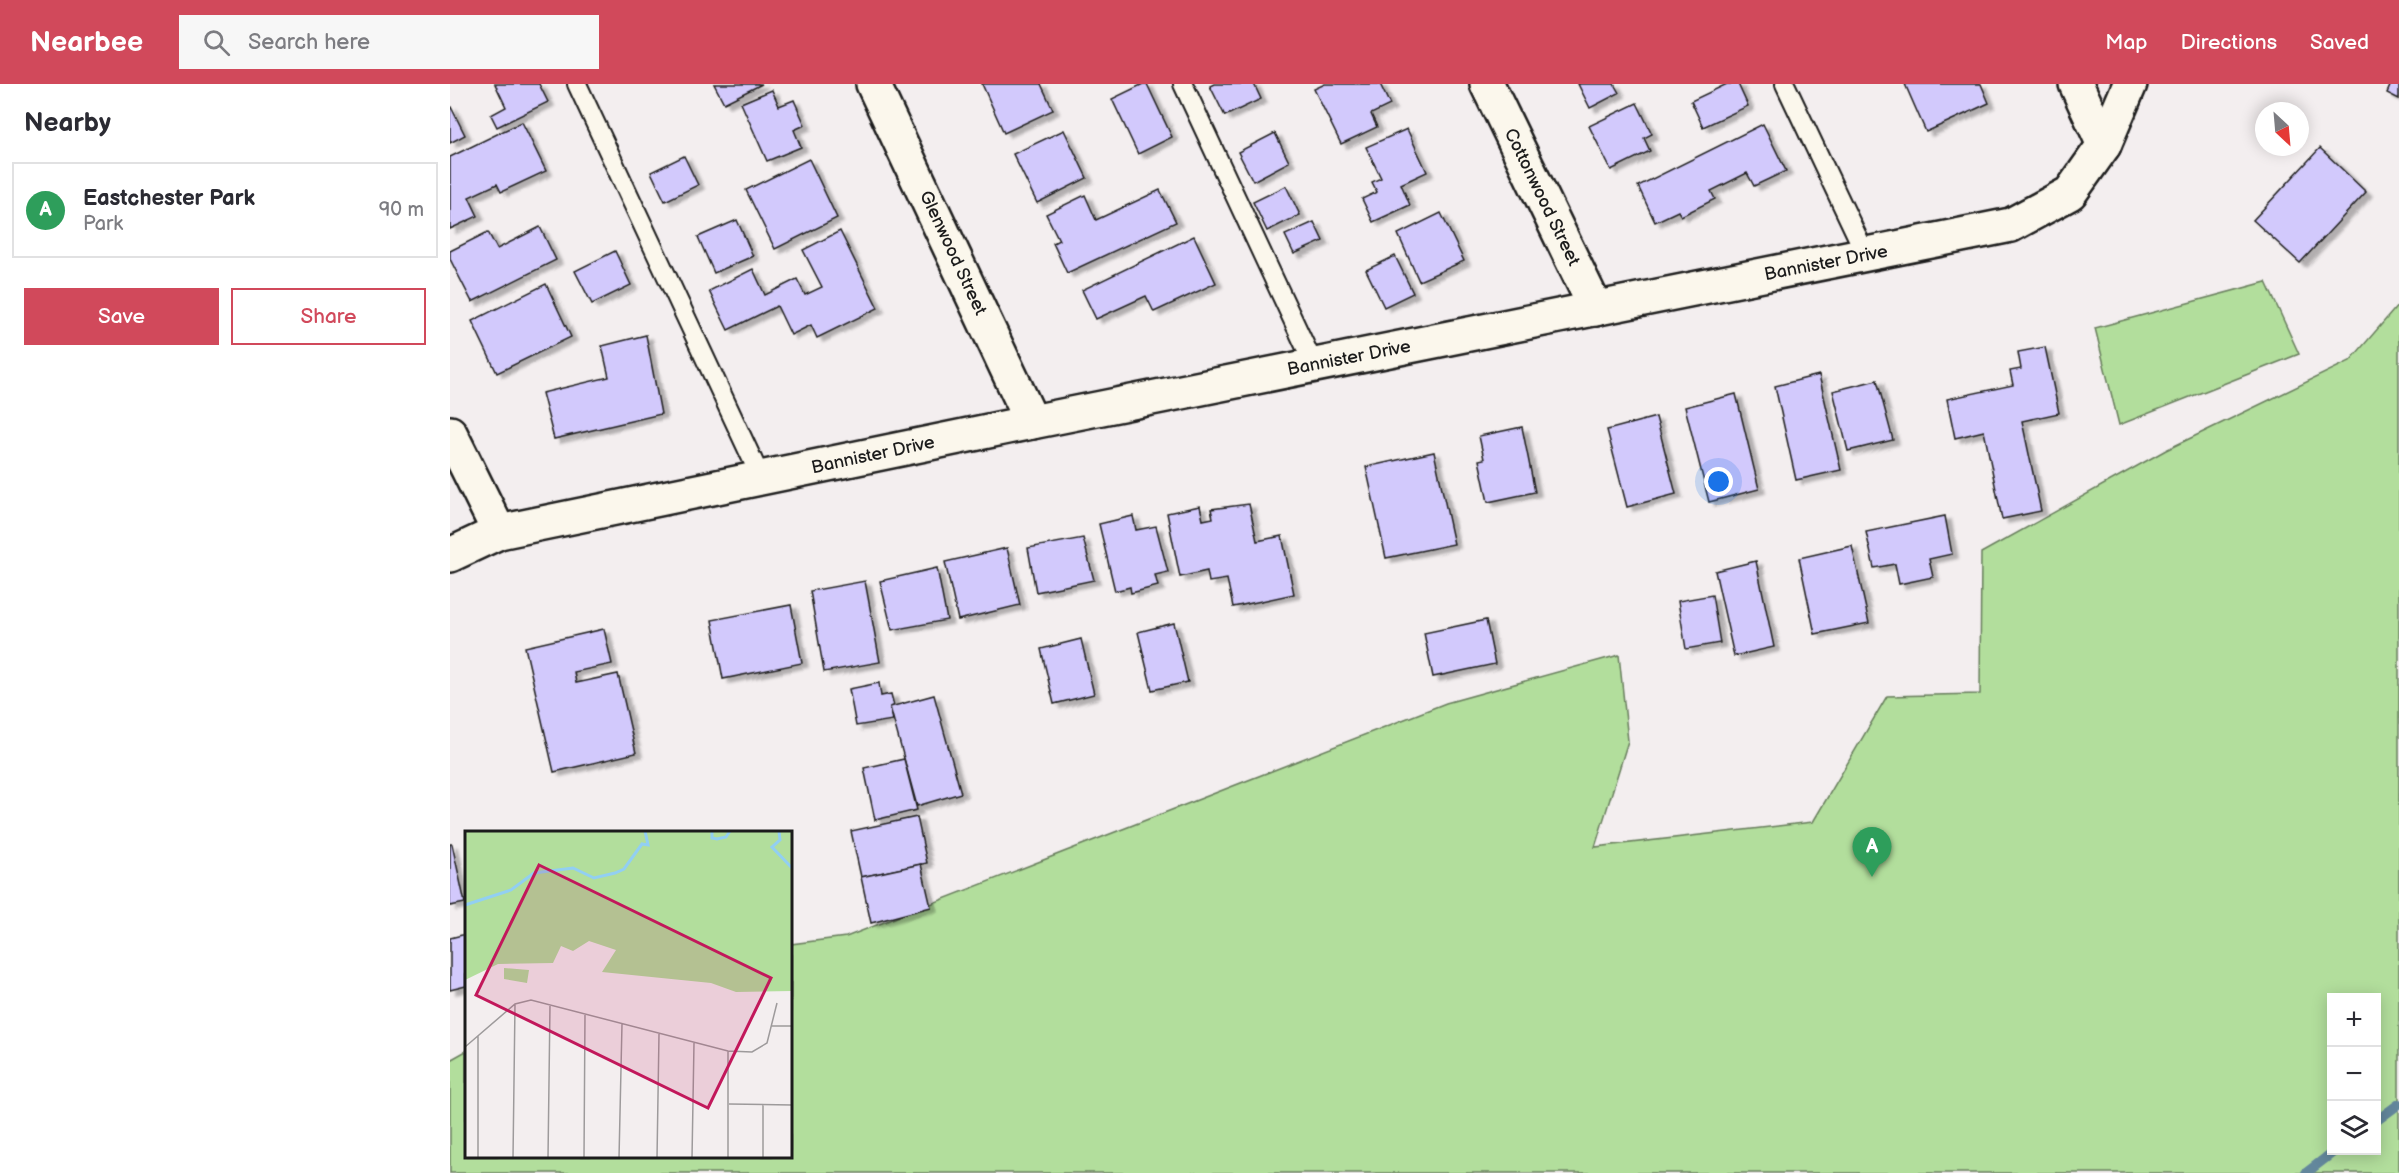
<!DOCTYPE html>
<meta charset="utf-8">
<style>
body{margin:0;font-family:"Balsamiq Sans",sans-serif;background:#f7f7f7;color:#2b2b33}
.controls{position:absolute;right:18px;bottom:18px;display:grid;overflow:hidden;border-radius:0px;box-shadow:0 3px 15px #0003}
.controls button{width:54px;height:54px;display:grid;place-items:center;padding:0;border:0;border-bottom:2px solid #e1e1e2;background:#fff;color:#2b2b33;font:30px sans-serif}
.compass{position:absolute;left:1805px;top:18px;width:54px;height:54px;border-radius:50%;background:#fff;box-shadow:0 3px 15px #0003;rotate:154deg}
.you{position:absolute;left:1269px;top:398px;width:21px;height:21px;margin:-15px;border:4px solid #fff;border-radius:50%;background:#1a73e8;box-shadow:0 0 0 9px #1a73e833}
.badge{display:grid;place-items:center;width:39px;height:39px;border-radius:50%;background:#d1495b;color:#fff;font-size:20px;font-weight:700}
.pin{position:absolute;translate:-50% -50px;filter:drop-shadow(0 2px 3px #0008)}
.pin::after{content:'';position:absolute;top:32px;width:21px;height:18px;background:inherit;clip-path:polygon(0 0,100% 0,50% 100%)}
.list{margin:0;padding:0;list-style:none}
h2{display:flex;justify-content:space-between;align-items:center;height:78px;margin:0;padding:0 24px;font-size:26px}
h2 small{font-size:20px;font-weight:400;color:#7c7c81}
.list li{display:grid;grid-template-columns:39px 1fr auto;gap:18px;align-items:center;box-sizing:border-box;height:96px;margin:0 12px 12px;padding:0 12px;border:2px solid #e1e1e2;border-radius:0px}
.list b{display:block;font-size:22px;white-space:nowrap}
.list p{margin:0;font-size:20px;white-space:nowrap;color:#7c7c81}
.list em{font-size:20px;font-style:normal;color:#7c7c81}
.actions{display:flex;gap:12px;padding:18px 24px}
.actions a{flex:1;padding:14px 0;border:2px solid #d1495b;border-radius:0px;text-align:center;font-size:21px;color:#d1495b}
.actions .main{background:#d1495b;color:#fff}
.icon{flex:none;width:33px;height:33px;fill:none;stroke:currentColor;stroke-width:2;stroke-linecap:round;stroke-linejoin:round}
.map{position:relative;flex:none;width:1949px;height:1089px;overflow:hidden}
header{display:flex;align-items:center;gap:36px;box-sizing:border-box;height:84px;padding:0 30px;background:#d1495b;color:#fff}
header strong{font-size:28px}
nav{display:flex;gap:33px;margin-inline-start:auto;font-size:21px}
.search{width:420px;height:54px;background:#f7f7f7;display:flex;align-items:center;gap:15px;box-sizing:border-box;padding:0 21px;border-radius:0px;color:#7c7c81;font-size:22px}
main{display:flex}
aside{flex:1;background:#fff}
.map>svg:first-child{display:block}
.green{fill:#b2de9c;stroke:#677d5c;stroke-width:1.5;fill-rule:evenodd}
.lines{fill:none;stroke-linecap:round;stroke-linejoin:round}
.stream{stroke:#63879c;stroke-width:10}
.building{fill:#d2c9fc;stroke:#1c1c1c;stroke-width:1.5;filter:url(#shadow)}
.lane-casing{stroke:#1c1c1c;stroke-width:22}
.street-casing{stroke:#1c1c1c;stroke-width:38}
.lane{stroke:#fbf7ec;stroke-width:18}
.street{stroke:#fbf7ec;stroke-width:33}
.labels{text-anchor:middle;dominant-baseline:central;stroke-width:5;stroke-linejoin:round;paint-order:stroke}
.street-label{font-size:18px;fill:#1c1c1c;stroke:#fbf7ec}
.inset-river{fill:none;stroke:#92cff2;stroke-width:3}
.inset-road{fill:none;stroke:#9d9a9b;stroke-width:1.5}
.view{fill:#c2185b;fill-opacity:0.15;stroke:#c2185b;stroke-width:3}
.inset-edge{fill:none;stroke:#1c1c1c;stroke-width:3}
</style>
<header>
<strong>Nearbee</strong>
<div class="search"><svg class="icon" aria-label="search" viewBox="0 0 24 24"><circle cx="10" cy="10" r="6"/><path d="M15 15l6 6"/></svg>Search here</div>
<nav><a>Map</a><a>Directions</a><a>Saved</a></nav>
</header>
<main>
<aside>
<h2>Nearby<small></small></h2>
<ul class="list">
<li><span class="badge" style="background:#2e9e5b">A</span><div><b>Eastchester Park</b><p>Park</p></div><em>90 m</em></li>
</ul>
<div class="actions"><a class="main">Save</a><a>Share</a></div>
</aside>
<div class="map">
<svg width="1949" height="1089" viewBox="0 0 1949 1089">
<defs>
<filter id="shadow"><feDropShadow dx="6" dy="4" stdDeviation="1.5" flood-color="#0004"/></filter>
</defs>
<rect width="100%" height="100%" fill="#f3eeef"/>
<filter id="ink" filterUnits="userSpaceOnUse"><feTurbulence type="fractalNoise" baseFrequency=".0167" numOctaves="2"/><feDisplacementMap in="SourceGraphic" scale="12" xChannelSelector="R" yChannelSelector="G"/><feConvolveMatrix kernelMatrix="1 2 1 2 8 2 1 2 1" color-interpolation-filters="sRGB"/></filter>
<g filter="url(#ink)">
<!-- green -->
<g class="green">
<polygon points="1816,198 1849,270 1669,341 1645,244"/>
<path d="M1949,220v869h-1949v-113l16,-9v105h324l1,-212 55,-7 600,-234 173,-48 9,86 -33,106 218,-25 74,-126 93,-2 1,-141 185,-103 184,-89zM1882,914h44v152h-44z"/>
</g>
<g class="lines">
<!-- stream -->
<g class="stream">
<polyline points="1926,1037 1949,1020"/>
<polyline points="1856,1089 1886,1066"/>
</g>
</g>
<!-- building -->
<g class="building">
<polygon points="45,0 89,0 98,18 47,43 41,31 56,23"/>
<polygon points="264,0 312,0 274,19"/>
<polygon points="532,0 591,0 603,26 554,49"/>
<polygon points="693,0 697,0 722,53 688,70 662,15"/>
<polygon points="764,0 804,0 811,15 775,32 760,2"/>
<polygon points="875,0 930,0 940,21 921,30 927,43 891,60 864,5"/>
<polygon points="1128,0 1164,0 1169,9 1140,24"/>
<polygon points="1277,0 1288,0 1298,22 1253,43 1241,17"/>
<polygon points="1455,0 1531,0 1539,19 1476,48"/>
<polygon points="1941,0 1949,0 1949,15 1937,9"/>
<polygon points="322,6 329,22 344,16 355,41 344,46 351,63 317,77 291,19"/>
<polygon points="1187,19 1202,50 1194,54 1200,67 1161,86 1139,42"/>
<polygon points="0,21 15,51 0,59"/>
<polygon points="72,38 96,87 51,108 47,100 19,113 28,132 0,145 0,73"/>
<polygon points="1313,40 1336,87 1304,102 1297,89 1261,107 1265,115 1231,132 1228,127 1205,138 1188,102"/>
<polygon points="957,45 977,88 951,100 960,121 923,138 912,115 927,108 922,98 931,94 916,63"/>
<polygon points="614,46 637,94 587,119 563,70"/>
<polygon points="825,49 839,78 803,97 788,68"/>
<polygon points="1870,64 1916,108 1850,179 1803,136"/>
<polygon points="234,72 248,101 215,117 201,88"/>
<polygon points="359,75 387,134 325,165 296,106"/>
<polygon points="836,102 850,131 817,147 803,118"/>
<polygon points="710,106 726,138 617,189 603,159 609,156 596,130 635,111 646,136"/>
<polygon points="991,129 1014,177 969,197 948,150"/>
<polygon points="287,136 303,172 264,189 248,153"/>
<polygon points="864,138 873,157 844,170 835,151"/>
<polygon points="90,143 106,176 22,218 0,175 0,167 38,148 47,165"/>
<polygon points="390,147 428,224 367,254 361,241 341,251 327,222 278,246 259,207 303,185 315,211 347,195 355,211 372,203 353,166"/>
<polygon points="744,152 766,199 704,228 696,212 646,235 632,206"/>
<polygon points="165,167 181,201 142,220 125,187"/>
<polygon points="945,172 963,209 934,223 916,186"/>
<polygon points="96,200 121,253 47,289 22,237"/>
<polygon points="196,251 211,330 104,355 92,309 159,293 152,262"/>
<polygon points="1595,263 1609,329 1572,337 1591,427 1552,435 1534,347 1505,354 1497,315 1563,301 1560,287 1571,285 1568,268"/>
<polygon points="1369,291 1391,386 1346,396 1325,302"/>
<polygon points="1427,296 1443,356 1398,367 1383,307"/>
<polygon points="1286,310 1309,405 1259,418 1235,323"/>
<polygon points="1206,333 1226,410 1177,423 1157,346"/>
<polygon points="1072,343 1085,408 1038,418 1029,376 1034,375 1029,352"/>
<polygon points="984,368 1004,460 936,474 916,383"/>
<polygon points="799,420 807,457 832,452 844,510 783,523 777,495 759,498 757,487 730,493 717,429 750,422 753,436 763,434 761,425"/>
<polygon points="683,432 686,446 706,442 718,488 705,491 708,502 681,509 680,503 665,507 649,440"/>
<polygon points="1495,432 1502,470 1479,475 1483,493 1449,500 1445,480 1424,484 1416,448"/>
<polygon points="633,454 644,496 586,508 578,464"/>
<polygon points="1402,462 1419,539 1365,550 1349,474"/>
<polygon points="557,464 570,521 508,536 495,478"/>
<polygon points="1306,477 1324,563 1284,572 1265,487"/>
<polygon points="487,484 497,536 442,546 430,497"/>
<polygon points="415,497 430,578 374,588 360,507"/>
<polygon points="1262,511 1270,559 1236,565 1228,517"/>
<polygon points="341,521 352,579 273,595 262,536"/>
<polygon points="1036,536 1045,580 983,593 974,549"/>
<polygon points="724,539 738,598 702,606 688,548"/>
<polygon points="154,545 162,580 124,588 126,599 168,590 186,669 104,688 75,563"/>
<polygon points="631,555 644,610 604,620 591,565"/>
<polygon points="429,599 431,612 441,610 444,622 440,623 443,636 406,642 399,605"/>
<polygon points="484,611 511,709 467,722 440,623"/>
<polygon points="454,675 467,726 425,736 414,684"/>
<polygon points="467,733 477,779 411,793 401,747"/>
<polygon points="0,760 2,760 15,819 0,822"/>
<polygon points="471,780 481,823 421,839 411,793"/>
<polygon points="16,850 16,902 0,906 0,854"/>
</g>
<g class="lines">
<!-- lane casing -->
<g class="lane-casing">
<g id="lane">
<polyline points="127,0 311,394"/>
<polyline points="733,0 864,281"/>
<polyline points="1335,0 1416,171"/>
</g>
</g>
<!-- street casing -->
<g class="street-casing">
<g id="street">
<polyline points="423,0 582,338"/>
<polyline points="1037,0 1146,225"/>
<polyline points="1626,0 1654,61"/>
<polyline points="0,349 49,448"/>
<polyline points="0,471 49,448 582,338 1561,141 1620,109 1654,61 1680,0"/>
</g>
</g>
<!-- lane -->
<use href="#lane" class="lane"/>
<!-- street -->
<use href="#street" class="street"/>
</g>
</g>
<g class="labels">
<!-- street labels -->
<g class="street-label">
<text transform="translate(1092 113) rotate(64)">Cottonwood Street</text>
<text transform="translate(503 169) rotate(65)">Glenwood Street</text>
<text transform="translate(1376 179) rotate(-11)">Bannister Drive</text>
<text transform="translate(899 274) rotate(-11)">Bannister Drive</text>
<text transform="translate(423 371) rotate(-12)">Bannister Drive</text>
</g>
</g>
<!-- overview -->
<g transform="translate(15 747)">
<rect width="327" height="327" fill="#f3eeef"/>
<path d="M0,0h327v160l-56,1 -25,-9 -109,-11 14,-22 -27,-9 -16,10 -12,-5 -8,17 -55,1 -33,16zM39,137l25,2 -2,13 -23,-4z" fill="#b2de9c"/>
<path class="inset-river" d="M247,0v7l5,1 9,-2 4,-6M314,0l1,9 -8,7 20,21M0,74l46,-15 23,-17 39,-5 21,10 21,-5 9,-4 18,-25 6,1 -3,-14"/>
<path class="inset-road" d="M306,195h21M13,205v122M0,216l50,-43 16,-4 197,51 24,1 15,-9 10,-40M263,220v107M264,273l63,1M48,327l2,-154M83,327l2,-153M119,327l1,-144M154,327l3,-134M192,327l2,-124M227,327l2,-115M298,327v-54"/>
<path class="view" d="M74,34l232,113 -63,130 -232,-113z"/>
<rect width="327" height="327" class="inset-edge"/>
</g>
</svg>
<div class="controls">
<button>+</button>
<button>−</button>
<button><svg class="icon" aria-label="layers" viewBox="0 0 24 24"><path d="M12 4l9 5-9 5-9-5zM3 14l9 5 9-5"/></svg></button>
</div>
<svg class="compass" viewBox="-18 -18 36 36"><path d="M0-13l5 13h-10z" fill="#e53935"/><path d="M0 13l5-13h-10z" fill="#7c7c81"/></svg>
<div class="you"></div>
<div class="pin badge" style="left:1422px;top:793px;background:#2e9e5b">A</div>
</div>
</main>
